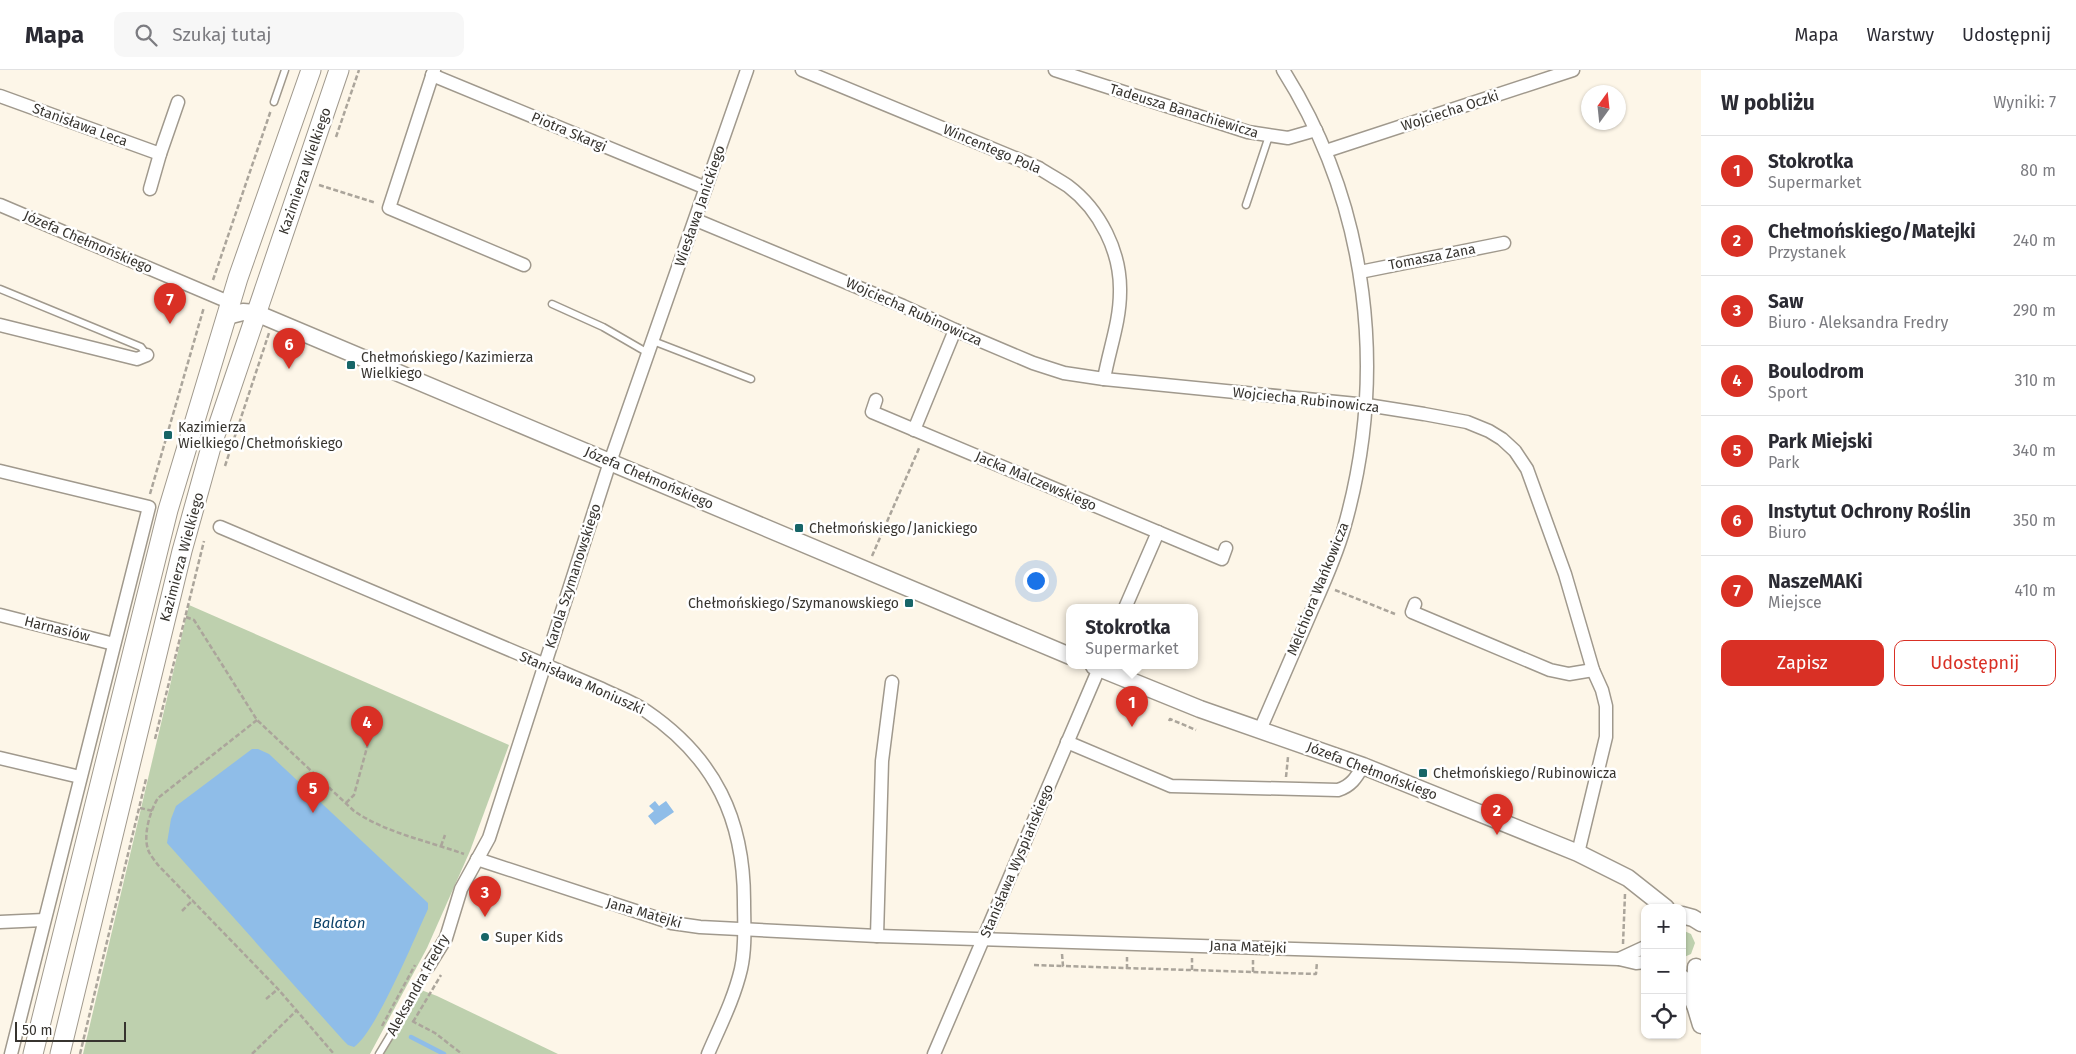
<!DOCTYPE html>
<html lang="pl">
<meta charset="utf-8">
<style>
body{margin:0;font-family:"Fira Sans",sans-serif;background:#f7f7f7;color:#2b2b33}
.controls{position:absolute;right:15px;bottom:15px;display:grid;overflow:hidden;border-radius:10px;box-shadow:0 1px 4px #0004}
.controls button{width:45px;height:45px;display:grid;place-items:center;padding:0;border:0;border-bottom:1px solid #e1e1e2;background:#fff;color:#2b2b33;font:25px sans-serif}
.compass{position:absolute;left:1581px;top:15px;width:45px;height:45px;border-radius:50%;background:#fff;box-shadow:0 1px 4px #0004;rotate:15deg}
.scale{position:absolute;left:15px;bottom:12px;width:111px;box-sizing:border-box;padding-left:5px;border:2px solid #37342f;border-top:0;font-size:14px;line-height:18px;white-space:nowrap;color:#37342f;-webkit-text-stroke:4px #fff;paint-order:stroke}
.you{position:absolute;left:1035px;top:510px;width:18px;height:18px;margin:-12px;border:4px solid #fff;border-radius:50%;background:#1a73e8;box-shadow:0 0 0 8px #1a73e833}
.badge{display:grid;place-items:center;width:32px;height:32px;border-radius:50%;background:#d93025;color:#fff;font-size:16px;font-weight:700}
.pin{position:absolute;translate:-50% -41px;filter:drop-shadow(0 1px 2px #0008)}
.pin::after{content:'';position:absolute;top:26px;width:18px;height:15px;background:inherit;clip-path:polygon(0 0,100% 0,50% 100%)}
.popup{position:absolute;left:1066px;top:534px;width:132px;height:65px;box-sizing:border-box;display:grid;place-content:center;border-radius:10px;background:#fff;filter:drop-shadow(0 1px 4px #0005);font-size:16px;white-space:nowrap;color:#7c7c81}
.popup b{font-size:19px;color:#2b2b33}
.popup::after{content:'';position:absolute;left:50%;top:100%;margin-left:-10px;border:10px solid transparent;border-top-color:#fff}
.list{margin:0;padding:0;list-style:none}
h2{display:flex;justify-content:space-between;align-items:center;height:65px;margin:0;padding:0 20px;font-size:21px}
h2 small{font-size:16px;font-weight:400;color:#7c7c81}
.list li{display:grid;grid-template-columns:32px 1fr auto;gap:15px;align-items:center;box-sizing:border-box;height:70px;padding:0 20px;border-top:1px solid #e1e1e2}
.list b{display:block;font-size:19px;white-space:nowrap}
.list p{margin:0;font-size:16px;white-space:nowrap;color:#7c7c81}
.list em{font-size:16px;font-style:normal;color:#7c7c81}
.actions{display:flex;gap:10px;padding:15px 20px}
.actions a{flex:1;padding:11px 0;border:1px solid #d93025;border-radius:10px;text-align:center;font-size:18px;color:#d93025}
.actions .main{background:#d93025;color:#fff}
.icon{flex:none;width:28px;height:28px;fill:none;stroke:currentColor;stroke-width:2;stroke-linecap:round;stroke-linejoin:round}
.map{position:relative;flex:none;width:1701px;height:984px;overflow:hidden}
header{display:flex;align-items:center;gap:30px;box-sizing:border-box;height:70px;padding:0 25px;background:#fff;border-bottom:1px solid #e1e1e2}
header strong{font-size:24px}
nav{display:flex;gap:28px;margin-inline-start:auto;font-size:18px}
.search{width:350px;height:45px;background:#f7f7f7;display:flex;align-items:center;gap:12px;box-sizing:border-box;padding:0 18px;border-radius:10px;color:#7c7c81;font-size:19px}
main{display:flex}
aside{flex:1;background:#fff}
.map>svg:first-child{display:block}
.green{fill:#bed0ae}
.water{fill:#8fbde8}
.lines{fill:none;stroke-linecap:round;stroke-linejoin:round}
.stream{stroke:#8fbde8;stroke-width:4.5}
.service-casing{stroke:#a0998d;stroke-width:9}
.minor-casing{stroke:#a0998d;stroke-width:15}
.tertiary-casing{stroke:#a0998d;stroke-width:19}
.secondary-casing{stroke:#a0998d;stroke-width:21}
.path{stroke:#aba59b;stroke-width:2.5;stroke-dasharray:5 2.5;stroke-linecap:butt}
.service{stroke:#fff;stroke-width:6}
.minor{stroke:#fff;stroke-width:12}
.tertiary{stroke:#fff;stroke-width:16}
.secondary{stroke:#fff;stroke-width:19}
.poi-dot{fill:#176567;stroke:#fff;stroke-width:2}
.labels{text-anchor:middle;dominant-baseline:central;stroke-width:5;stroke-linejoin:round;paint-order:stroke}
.street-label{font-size:14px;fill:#37342f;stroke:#fff}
.poi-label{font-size:14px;fill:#37342f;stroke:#fff;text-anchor:start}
.water-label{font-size:15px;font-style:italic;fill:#0b4169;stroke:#fff}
</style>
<header>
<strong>Mapa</strong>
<div class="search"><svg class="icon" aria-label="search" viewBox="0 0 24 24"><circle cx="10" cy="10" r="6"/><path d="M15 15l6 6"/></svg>Szukaj tutaj</div>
<nav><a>Mapa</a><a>Warstwy</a><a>Udostępnij</a></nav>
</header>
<main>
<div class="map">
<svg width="1701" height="984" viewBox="0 0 1701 984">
<rect width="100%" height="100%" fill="#fdf6e8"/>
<!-- green -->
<g class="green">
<polygon points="189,535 509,675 470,781 427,878 370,984 83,984"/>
<polygon points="1682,860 1691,864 1695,873 1691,884 1682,888"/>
<polygon points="416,918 437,926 558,984 378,984"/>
</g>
<!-- water -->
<g class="water">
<path d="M252,679h6l11,5 159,149v6c-13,28 -52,123 -74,138l-6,-2 -5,-5 -176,-197 4,-24 5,-13z"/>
<polygon points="655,731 659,736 666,731 674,742 655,755 648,746 654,741 649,736"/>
</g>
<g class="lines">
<!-- stream -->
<polyline class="stream" points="411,967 444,984"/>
<!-- service casing -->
<g class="service-casing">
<g id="service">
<polyline points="274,32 285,0"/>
<polyline points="1246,135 1269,66"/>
<polyline points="0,219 141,277 147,285"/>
<polyline points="552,234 603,257 648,283"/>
<polyline points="653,271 751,309"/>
<polyline points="379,984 402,946 428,897"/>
</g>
</g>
<!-- minor casing -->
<g class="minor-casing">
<g id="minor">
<polyline points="434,0 389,138 524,195"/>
<path d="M802,0l237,98c9,6 20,12 29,18 32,24 53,66 52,106 0,30 -11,58 -16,87"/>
<polyline points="1055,0 1248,62 1288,68 1316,60"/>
<polyline points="432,5 706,118"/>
<polyline points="0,26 160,84 178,32"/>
<polyline points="1326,81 1573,0"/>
<polyline points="150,119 160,84"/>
<polyline points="0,135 231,233"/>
<polyline points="696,150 903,236 955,260 1033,293 1064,303 1104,309 1367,335 1424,344 1467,352 1489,361 1502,369 1515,381 1527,399 1565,504 1593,600 1602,620 1606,636 1606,667 1578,783"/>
<polyline points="1360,202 1504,173"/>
<polyline points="0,255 137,289 147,285"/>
<polyline points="876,330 872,342 1222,489 1226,478"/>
<polyline points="914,360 955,260"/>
<polyline points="0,401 149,437 11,984"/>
<path d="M220,457l382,162c14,7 31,13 44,22 69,47 98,108 98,190 0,22 2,46 -3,68 -7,30 -21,57 -33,85"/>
<polyline points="1415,534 1412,542 1550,600 1569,604 1593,600"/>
<polyline points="1125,538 1158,462"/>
<polyline points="0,545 114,574"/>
<path d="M1260,660c17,-39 34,-78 51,-118 12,-27 25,-55 33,-84 44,-154 25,-322 -61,-458"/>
<path d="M1067,672l104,44 167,4c13,-4 18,-12 25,-24"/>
<polyline points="0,688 80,707"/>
<polyline points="477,789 672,853 700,857 877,866 1619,889 1636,893 1645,892"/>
<polyline points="0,852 44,850"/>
<polyline points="877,866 882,691 892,612"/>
<polyline points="1619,889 1645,877"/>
<polyline points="428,897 446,868 461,819 489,768 610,392 747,0"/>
<polyline points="934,984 1100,596"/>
</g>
</g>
<!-- tertiary casing -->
<g class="tertiary-casing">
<g id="tertiary">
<polyline points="227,246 243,242 256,243 1070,586"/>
<polyline points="1094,596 1200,639 1363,696 1578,783 1628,808 1666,838"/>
<polyline points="1682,845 1693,848 1701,853"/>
<polyline points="1682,908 1695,935 1701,955"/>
<polyline points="1695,935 1696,897"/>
</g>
</g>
<!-- secondary casing -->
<g class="secondary-casing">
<g id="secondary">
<polyline points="33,984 168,440 238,208 311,0"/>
<polyline points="60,984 182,481 211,377 339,0"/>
</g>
</g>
<!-- path -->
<g class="path">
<polyline points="336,67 359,0"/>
<polyline points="319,115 376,133"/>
<polyline points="213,210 271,40"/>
<polyline points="225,396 269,263"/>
<polyline points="150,424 204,237"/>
<polyline points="872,486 920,376"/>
<polyline points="1335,520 1395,544"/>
<path d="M186,547l8,3 63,100 97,91c32,22 74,30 110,43"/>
<path d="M257,650l-99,78c-8,13 -16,39 -9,54 2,4 6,9 9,13l120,124 56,65"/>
<polyline points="1169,651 1170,649 1196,660"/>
<polyline points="155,669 204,471"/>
<polyline points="1286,707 1288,687"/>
<polyline points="346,733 354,725 375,648"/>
<polyline points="140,738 153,741"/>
<polyline points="441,776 445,765"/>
<polyline points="182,841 193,830"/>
<polyline points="1623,874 1625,824"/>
<polyline points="1062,884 1063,896 1316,904 1317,892"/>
<polyline points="1034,895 1063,896"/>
<polyline points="1127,899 1127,887"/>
<polyline points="1192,900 1192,888"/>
<polyline points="1253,902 1253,890"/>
<polyline points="266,929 278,919"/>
<polyline points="412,951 435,963 462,984"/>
<polyline points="413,952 441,905"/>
<polyline points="382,956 415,895"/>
<polyline points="80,984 146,709"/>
<polyline points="252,984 296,941"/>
</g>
<!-- service -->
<use href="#service" class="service"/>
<!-- minor -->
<use href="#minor" class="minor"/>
<!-- tertiary -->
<use href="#tertiary" class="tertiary"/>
<!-- secondary -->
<use href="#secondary" class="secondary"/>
</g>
<!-- markers -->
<g class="poi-dot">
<rect x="346" y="290" width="10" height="10" rx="2.5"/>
<rect x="163" y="360" width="10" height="10" rx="2.5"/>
<rect x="794" y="453" width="10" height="10" rx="2.5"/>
<rect x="904" y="528" width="10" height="10" rx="2.5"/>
<rect x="1418" y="698" width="10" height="10" rx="2.5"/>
<circle cx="485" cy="867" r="5"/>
</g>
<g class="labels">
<!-- street labels -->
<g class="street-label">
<text transform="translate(1184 41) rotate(17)">Tadeusza Banachiewicza</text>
<text transform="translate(1450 41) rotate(-18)">Wojciecha Oczki</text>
<text transform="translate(80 55) rotate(20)">Stanisława Leca</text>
<text transform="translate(569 62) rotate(23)">Piotra Skargi</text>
<text transform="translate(992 79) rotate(23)">Wincentego Pola</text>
<text transform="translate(305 101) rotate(-71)">Kazimierza Wielkiego</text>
<text transform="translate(700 136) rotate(-71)">Wiesława Janickiego</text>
<text transform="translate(88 172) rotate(23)">Józefa Chełmońskiego</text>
<text transform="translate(1432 187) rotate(-11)">Tomasza Zana</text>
<text transform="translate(914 242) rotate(24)">Wojciecha Rubinowicza</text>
<text transform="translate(1306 330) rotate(6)">Wojciecha Rubinowicza</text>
<text transform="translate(649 408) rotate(23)">Józefa Chełmońskiego</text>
<text transform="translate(1036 411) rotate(23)">Jacka Malczewskiego</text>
<text transform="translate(182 487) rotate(-75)">Kazimierza Wielkiego</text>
<text transform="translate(573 506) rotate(-72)">Karola Szymanowskiego</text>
<text transform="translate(1318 519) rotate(-68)">Melchiora Wańkowicza</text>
<text transform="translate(57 559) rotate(14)">Harnasiów</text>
<text transform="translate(582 613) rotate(24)">Stanisława Moniuszki</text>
<text transform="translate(1372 701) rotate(21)">Józefa Chełmońskiego</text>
<text transform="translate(1017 791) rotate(-67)">Stanisława Wyspiańskiego</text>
<text transform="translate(644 843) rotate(16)">Jana Matejki</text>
<text transform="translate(1248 877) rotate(2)">Jana Matejki</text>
<text transform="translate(418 915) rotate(-61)">Aleksandra Fredry</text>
</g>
<!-- poi labels -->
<g class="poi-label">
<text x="361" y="287">Chełmońskiego/Kazimierza<tspan x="361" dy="16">Wielkiego</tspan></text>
<text x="178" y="357">Kazimierza<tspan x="178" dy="16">Wielkiego/Chełmońskiego</tspan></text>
<text x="809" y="458">Chełmońskiego/Janickiego</text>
<text x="899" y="533" text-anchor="end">Chełmońskiego/Szymanowskiego</text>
<text x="1433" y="703">Chełmońskiego/Rubinowicza</text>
<text x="495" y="867">Super Kids</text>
</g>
<!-- water labels -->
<g class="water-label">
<text x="339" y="853">Balaton</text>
</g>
</g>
</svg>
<div class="controls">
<button>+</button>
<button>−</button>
<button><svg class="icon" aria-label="locate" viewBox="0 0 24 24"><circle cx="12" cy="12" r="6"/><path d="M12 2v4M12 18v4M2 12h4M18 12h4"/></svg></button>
</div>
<svg class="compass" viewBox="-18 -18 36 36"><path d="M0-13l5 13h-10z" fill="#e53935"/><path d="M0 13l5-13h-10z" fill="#7c7c81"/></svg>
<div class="scale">50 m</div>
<div class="you"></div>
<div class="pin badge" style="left:1132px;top:657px">1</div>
<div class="popup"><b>Stokrotka</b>Supermarket</div>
<div class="pin badge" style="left:1497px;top:765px">2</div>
<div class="pin badge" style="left:485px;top:847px">3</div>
<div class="pin badge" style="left:367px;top:677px">4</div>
<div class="pin badge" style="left:313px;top:743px">5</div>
<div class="pin badge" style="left:289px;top:299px">6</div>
<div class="pin badge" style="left:170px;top:254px">7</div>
</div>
<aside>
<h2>W pobliżu<small>Wyniki: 7</small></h2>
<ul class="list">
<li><span class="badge">1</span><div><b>Stokrotka</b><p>Supermarket</p></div><em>80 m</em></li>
<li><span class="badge">2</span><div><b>Chełmońskiego/Matejki</b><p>Przystanek</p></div><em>240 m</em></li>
<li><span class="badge">3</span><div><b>Saw</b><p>Biuro · Aleksandra Fredry</p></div><em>290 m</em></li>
<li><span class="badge">4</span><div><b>Boulodrom</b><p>Sport</p></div><em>310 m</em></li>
<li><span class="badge">5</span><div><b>Park Miejski</b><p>Park</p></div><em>340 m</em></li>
<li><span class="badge">6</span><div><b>Instytut Ochrony Roślin</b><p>Biuro</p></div><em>350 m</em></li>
<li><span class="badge">7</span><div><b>NaszeMAKi</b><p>Miejsce</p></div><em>410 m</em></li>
</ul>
<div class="actions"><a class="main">Zapisz</a><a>Udostępnij</a></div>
</aside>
</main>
